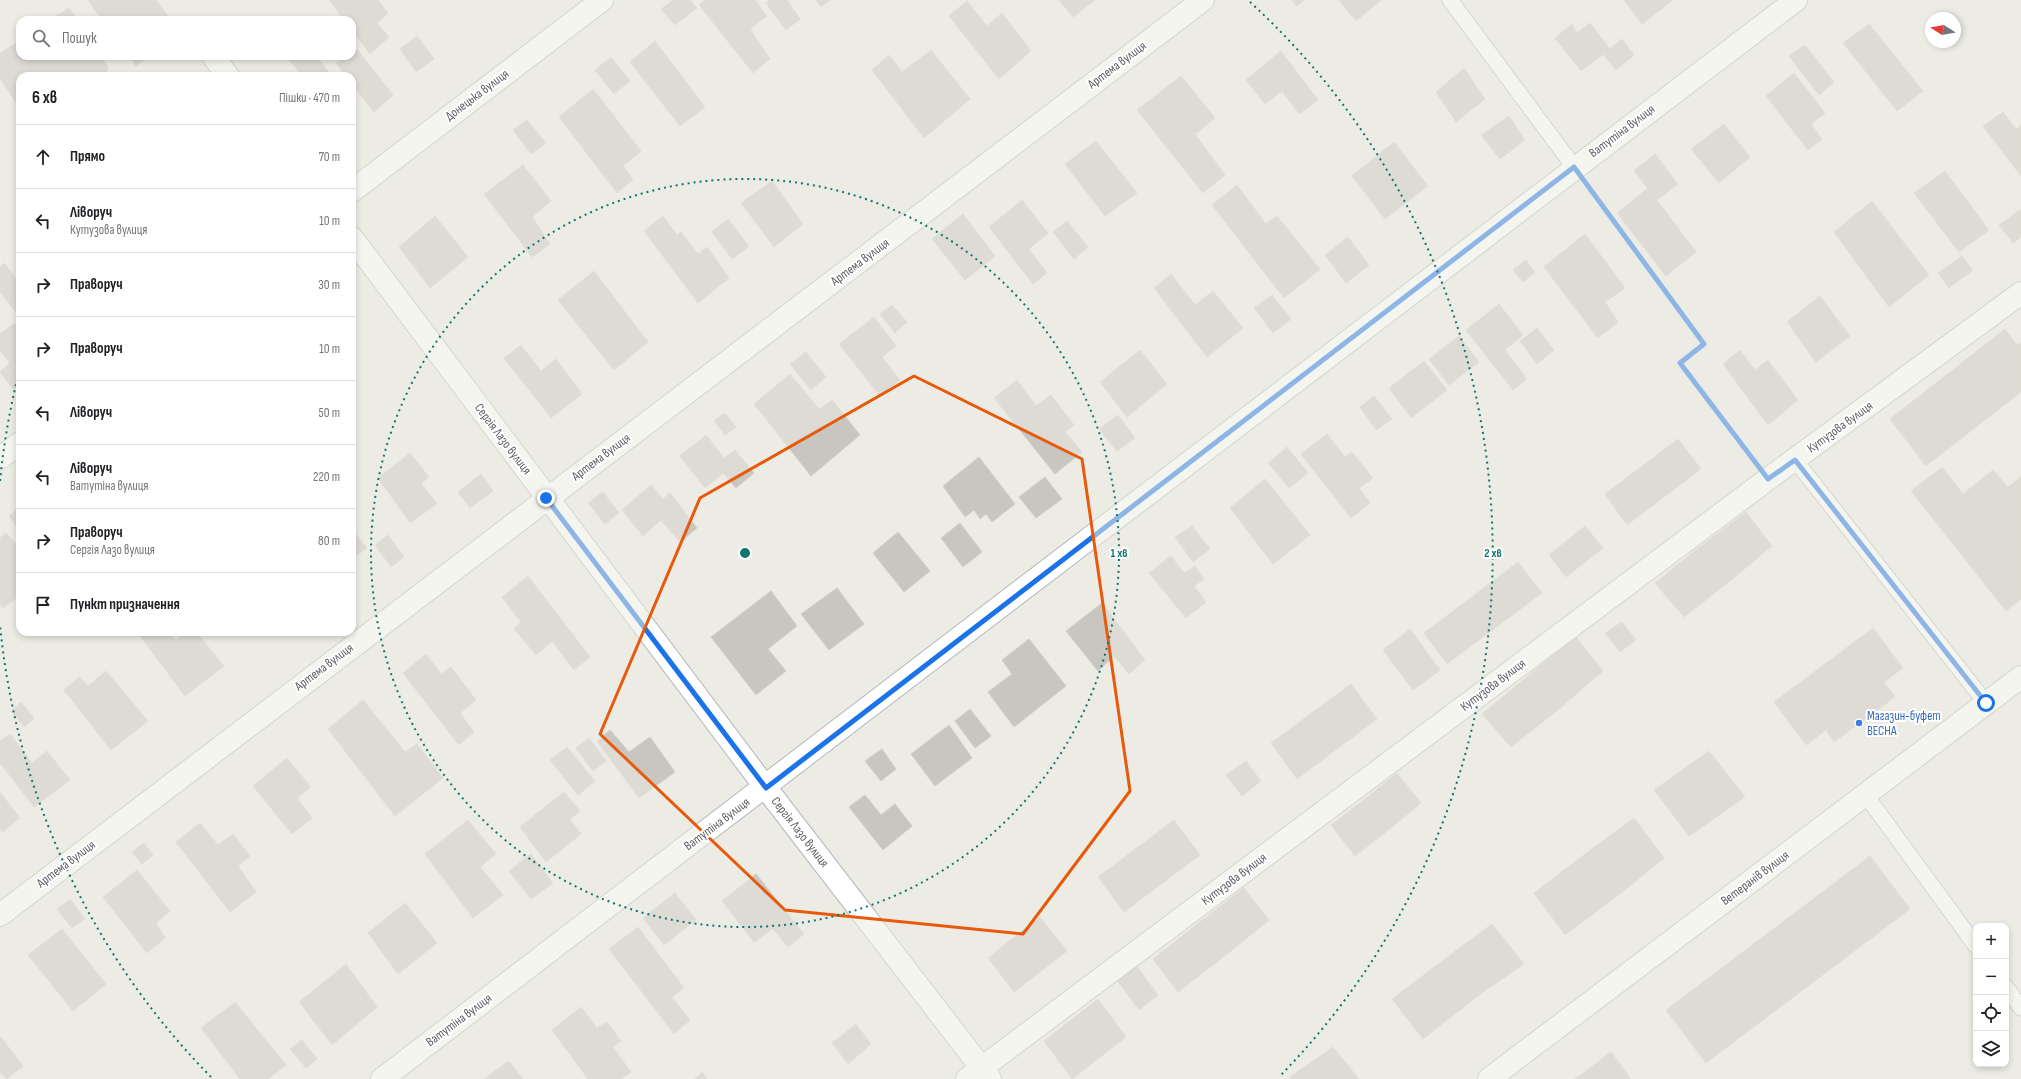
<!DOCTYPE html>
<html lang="uk">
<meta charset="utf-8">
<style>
body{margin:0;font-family:"Sofia Sans Condensed",sans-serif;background:#f6f6f6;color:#202124}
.controls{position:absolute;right:12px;bottom:12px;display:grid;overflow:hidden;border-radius:8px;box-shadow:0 2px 6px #0003}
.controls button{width:36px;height:36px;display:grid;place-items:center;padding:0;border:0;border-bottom:1px solid #e0e0e0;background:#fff;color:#202124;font:20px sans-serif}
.compass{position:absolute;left:1925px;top:12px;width:36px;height:36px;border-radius:50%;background:#fff;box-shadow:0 2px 6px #0003;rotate:281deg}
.stop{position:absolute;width:12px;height:12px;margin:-9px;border:3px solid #1a73e8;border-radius:50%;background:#fff}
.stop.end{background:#1a73e8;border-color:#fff;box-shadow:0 1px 4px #0008}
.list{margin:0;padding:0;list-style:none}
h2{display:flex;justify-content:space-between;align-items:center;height:52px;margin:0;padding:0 16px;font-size:17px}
h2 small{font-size:13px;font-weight:400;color:#757577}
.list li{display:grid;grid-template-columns:26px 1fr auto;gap:12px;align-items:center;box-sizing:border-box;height:64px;padding:0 16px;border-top:1px solid #e0e0e0}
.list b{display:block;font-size:15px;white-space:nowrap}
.list p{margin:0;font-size:13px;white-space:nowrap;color:#757577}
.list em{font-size:13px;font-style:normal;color:#757577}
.icon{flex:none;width:22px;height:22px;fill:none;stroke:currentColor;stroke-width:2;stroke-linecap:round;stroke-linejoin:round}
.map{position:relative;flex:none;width:2021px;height:1079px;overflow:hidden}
.search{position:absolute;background:#fff;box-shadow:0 2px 6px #0003;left:16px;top:16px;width:340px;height:44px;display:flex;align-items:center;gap:10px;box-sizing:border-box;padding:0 14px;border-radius:12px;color:#757577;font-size:15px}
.panel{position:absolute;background:#fff;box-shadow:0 2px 6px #0003;left:16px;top:72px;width:340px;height:564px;border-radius:12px}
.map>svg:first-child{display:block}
.building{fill:#c9c6c1;stroke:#d1cec3}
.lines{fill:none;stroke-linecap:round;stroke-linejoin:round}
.service-casing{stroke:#b5b6ba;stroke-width:17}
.minor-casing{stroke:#b5b6ba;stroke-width:24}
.path{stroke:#9cc0a9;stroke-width:2.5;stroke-dasharray:4 2;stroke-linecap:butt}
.service{stroke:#fff;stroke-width:15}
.minor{stroke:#fff;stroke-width:22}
.route{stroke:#1a73e8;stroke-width:5}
.marked{fill:none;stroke:#e8590c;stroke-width:3;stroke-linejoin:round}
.ring{fill:none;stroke:#0f766e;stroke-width:2;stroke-dasharray:2 4}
.shop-dot{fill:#3f7fe0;stroke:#fff;stroke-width:1.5}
.labels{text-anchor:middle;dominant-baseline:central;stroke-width:4;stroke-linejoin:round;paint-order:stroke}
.street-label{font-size:13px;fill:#5c5f63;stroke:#fff}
.shop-label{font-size:13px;fill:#366cbe;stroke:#fff;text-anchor:start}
.centre{fill:#0f766e;stroke:#fff;stroke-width:2}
.ring-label{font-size:12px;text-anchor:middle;font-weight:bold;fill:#0f766e;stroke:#fff;stroke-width:4;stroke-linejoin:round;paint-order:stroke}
</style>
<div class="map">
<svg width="2021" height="1079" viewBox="0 0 2021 1079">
<rect width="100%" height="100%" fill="#edece4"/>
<!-- building -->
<g class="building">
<polygon points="88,0 156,0 171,20 102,20"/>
<polygon points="329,0 378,0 388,13 377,23 389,37 370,54 352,30 352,20 344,20"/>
<polygon points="673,0 690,0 697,8 675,25 661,9"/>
<polygon points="705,0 755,0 767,16 750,29 770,59 753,73 699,5"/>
<polygon points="769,0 787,0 800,19 786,30 766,3"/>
<polygon points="816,0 830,0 821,7"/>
<polygon points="1059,0 1095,0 1073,17"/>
<polygon points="1292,0 1304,0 1297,6"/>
<polygon points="1339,0 1381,0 1356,21"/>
<polygon points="1624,0 1673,0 1642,24"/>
<polygon points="967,1 987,26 1002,13 1031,51 999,79 949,16"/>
<polygon points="69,8 77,20 50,20"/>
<polygon points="1590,23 1610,49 1581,71 1555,38 1572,24 1577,33"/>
<polygon points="1869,24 1923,91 1897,111 1843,43"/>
<polygon points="417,36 434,59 416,72 400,49"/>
<polygon points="1622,39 1634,55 1616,70 1603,54"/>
<polygon points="20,40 20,56 101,56 109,69 99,76 20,76 20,109 0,78 0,53"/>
<polygon points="655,41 705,107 680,126 630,62"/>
<polygon points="1805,45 1834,82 1819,95 1789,56"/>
<polygon points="356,48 393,95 374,112 352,84 352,76 346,76 336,63 346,56 352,56 352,51"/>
<polygon points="931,50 970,99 924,138 872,70 889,55 902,72"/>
<polygon points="1281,51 1318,100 1299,114 1282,91 1265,104 1246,80"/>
<polygon points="129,56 150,56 136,66"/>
<polygon points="286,56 316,56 332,76 302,76"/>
<polygon points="611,57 630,81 614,94 595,70"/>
<polygon points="1464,68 1485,99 1456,122 1436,92"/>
<polygon points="1794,73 1825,113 1811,124 1822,139 1808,150 1766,96"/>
<polygon points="1181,76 1215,118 1195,134 1225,175 1203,193 1137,110"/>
<polygon points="593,89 641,151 623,166 633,180 617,193 559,117"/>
<polygon points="2003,112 2016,129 2021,125 2021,176 1983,126"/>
<polygon points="1509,116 1525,140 1500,159 1481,135"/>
<polygon points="527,120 546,143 531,154 513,130"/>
<polygon points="1724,124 1750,157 1719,183 1691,149"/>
<polygon points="1096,141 1137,193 1105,216 1065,164"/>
<polygon points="1394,142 1428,186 1385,219 1352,176"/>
<polygon points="1655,154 1678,184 1657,200 1634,171"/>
<polygon points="523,165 551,201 532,217 550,244 532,257 484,194"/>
<polygon points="1945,171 1989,230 1959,252 1914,193"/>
<polygon points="772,181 803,224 774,247 741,203"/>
<polygon points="1237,185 1266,224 1277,216 1320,269 1284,298 1212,205"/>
<polygon points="1648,188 1696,252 1666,276 1617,213"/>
<polygon points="1022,200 1048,233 1029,249 1047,273 1033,284 989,227"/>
<polygon points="1872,201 1929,275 1889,307 1834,232"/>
<polygon points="2021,209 2021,237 2013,243 1999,225"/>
<polygon points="963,214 995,256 965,280 932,239"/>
<polygon points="435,216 468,257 430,288 399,247"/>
<polygon points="663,216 677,235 681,232 698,254 707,247 729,278 698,303 644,231"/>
<polygon points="728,219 749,246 732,259 712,232"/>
<polygon points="1067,221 1088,247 1074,259 1053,232"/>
<polygon points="1585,234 1625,288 1605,302 1618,322 1598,338 1544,267"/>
<polygon points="1348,237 1369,265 1346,283 1325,255"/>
<polygon points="1962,256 1973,270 1949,288 1938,273"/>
<polygon points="1526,260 1535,273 1523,282 1513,270"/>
<polygon points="4,263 20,283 20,317 0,292 0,267"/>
<polygon points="594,271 648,342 614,370 558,300"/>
<polygon points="1171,274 1195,305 1213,291 1243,328 1207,357 1154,288"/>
<polygon points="1272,295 1291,319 1273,333 1254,308"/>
<polygon points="1820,296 1850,336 1816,362 1787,322"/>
<polygon points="1499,304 1523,335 1505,350 1527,379 1513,390 1466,330"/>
<polygon points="892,305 907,322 895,333 880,314"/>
<polygon points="874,317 896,346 882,357 900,380 880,396 839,344"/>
<polygon points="14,323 20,330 20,384 13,389 0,372 10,363 0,350 0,334"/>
<polygon points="1537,328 1554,350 1537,364 1520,341"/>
<polygon points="2005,329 2017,345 2021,342 2021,392 1926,466 1890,419"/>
<polygon points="1459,336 1479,362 1449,385 1429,359"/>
<polygon points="521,345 541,371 556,359 582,394 551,418 504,358"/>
<polygon points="1140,350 1167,384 1127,417 1100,382"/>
<polygon points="1740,350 1755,370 1768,360 1798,400 1768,425 1723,364"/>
<polygon points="806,352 826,377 811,390 790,364"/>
<polygon points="1424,361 1447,390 1411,418 1389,388"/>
<polygon points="790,374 819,409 832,400 860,435 811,476 754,404"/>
<polygon points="1017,380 1036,406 1051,395 1074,425 1065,432 1082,452 1055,474 994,398"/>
<polygon points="1374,396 1392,419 1376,430 1360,407"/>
<polygon points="725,413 736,427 725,435 714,421"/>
<polygon points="1118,415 1135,438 1117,451 1099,429"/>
<polygon points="1327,434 1345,457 1352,452 1373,478 1359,488 1370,503 1351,518 1301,454"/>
<polygon points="706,435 724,458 735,450 754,473 736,488 723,473 705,488 680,456"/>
<polygon points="1678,439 1701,469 1627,525 1605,494"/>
<polygon points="1287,447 1308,473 1289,488 1268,463"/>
<polygon points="410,453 429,477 421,483 437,504 410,523 378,478"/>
<polygon points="979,457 1015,504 992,522 986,514 980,519 974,510 965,517 943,486"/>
<polygon points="1942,467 1963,494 1993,470 2008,487 2021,477 2021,599 2006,611 1911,491"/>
<polygon points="481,474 493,491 470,508 458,492"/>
<polygon points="1045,477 1062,499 1036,518 1019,497"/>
<polygon points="1265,479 1310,535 1273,564 1230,508"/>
<polygon points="651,485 663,499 670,493 697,528 680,542 661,520 643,536 622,510"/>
<polygon points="603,492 619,513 605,524 588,503"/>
<polygon points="20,507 20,525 17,527 9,516"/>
<polygon points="1746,512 1772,546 1725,585 1697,549"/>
<polygon points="960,523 982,552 963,567 941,538"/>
<polygon points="1192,526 1210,549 1193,562 1175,537"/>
<polygon points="1585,526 1603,548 1566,577 1549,555"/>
<polygon points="352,529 367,548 352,559"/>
<polygon points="898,532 930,571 904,592 873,553"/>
<polygon points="6,533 20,549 20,595 3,608 0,604 0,538"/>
<polygon points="388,535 404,557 391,567 375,545"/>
<polygon points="1697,549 1725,585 1684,617 1655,583"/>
<polygon points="1171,556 1184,573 1195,566 1204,579 1194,586 1206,602 1186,618 1149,573"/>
<polygon points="1518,562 1542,593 1447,664 1424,633"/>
<polygon points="528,576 590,657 574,670 552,641 536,655 514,629 521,622 502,597"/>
<polygon points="837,588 864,624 829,650 801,614"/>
<polygon points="771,591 797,626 768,649 786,671 756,695 711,637"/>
<polygon points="1102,603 1145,660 1129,674 1114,656 1098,671 1066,631"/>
<polygon points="1622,622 1636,640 1620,652 1605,633"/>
<polygon points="1873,628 1903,668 1884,682 1895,697 1834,742 1826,730 1806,745 1774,702"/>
<polygon points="1410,629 1440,670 1413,690 1383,650"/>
<polygon points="137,632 169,632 176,640 185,632 196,632 224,666 185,696"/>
<polygon points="1576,637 1603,671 1559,709 1529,675"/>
<polygon points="1029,639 1066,686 1014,727 988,692 1012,674 1002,660"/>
<polygon points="426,654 441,674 451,667 476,700 460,713 474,732 459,745 403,673"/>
<polygon points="106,671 148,721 111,750 64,690 79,677 88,686"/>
<polygon points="1529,675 1559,709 1511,747 1482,714"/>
<polygon points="1351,684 1377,719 1297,779 1271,743"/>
<polygon points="363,700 405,752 417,744 443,778 395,816 328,729"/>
<polygon points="21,702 34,718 24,727 11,711"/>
<polygon points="970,709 991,736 975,748 955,721"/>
<polygon points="949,725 972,758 935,786 911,754"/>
<polygon points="610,730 629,752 650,737 675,772 639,798 597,741"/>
<polygon points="10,734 32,763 47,751 70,780 34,807 0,763 0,741"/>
<polygon points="589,738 606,761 593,771 576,748"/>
<polygon points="567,747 595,781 578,795 550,760"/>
<polygon points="882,749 896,769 881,781 865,761"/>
<polygon points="1709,751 1745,797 1689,836 1654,790"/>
<polygon points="287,758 311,787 297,798 312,818 292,834 253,786"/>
<polygon points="1246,761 1261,781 1242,796 1226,775"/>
<polygon points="1397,773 1421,803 1391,828 1366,798"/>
<polygon points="0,792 20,818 3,832 0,828"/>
<polygon points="564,792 580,811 570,819 581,834 546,862 520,827"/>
<polygon points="865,795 881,815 895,804 912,826 883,850 849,807"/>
<polygon points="1366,798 1391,828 1355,856 1331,825"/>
<polygon points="1634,818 1664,858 1621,893 1589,851"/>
<polygon points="468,820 496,854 480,867 503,895 473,918 425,854"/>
<polygon points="1174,820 1200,855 1124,912 1098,877"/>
<polygon points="200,823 218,845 233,834 250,856 238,866 256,892 230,912 176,842"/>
<polygon points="144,843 153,855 142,864 132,852"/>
<polygon points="1589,851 1621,893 1565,935 1534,893"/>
<polygon points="531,854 553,883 531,899 509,871"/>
<polygon points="1870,856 1910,909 1706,1063 1666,1010"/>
<polygon points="137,870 170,911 156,923 165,938 147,953 103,897"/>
<polygon points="756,874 804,934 788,947 773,929 754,942 722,901"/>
<polygon points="1244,888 1269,920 1226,955 1201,921"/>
<polygon points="675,893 696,920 664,945 643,918"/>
<polygon points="70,899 85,919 72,928 57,909"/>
<polygon points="405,903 437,943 398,974 368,933"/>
<polygon points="1040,917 1067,951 1014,992 988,958"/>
<polygon points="1201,921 1226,955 1178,992 1153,959"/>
<polygon points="1492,924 1524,964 1483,992 1454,952"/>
<polygon points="638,927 684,988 672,997 690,1020 674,1034 609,949"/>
<polygon points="62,929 106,984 73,1011 28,955"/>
<polygon points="1454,952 1483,992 1423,1039 1392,999"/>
<polygon points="346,964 377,1007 332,1045 299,1002"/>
<polygon points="1136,965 1158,995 1139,1010 1116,979"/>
<polygon points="1098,999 1126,1037 1072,1079 1044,1041"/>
<polygon points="235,1002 286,1065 268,1079 240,1079 201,1028"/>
<polygon points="581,1007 597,1028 607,1022 621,1041 613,1047 631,1072 622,1079 588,1079 552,1030"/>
<polygon points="856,1024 871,1044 848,1064 832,1043"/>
<polygon points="0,1036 23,1066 7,1079 0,1072"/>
<polygon points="302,1040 317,1059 306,1068 290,1049"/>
<polygon points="1333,1047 1359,1079 1291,1079 1290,1077"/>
<polygon points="1611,1052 1631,1079 1575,1079"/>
<polygon points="509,1061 523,1079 484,1079"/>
<polygon points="702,1072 707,1079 695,1079"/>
</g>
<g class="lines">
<!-- service casing -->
<g class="service-casing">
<g id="service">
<polyline points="1450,0 1574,167"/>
<polyline points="1795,460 1986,703"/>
<polyline points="1865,794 1976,946"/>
<polyline points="2006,987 2021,1008"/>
</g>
</g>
<!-- minor casing -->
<g class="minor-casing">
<g id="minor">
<polyline points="213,56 228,76"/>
<polyline points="352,191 602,0"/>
<polyline points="352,238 766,788 990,1079"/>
<polyline points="0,458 20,443"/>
<polyline points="0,915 1203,0"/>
<path d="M382,1079c472,-359 940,-722 1414,-1079"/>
<polyline points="967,1079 1768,479 2021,293"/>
<polyline points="1489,1079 2021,677"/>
</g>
</g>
<!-- path -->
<polyline class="path" points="1591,190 1704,344 1680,363 1752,458"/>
<!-- service -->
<use href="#service" class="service"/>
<!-- minor -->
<use href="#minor" class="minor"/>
</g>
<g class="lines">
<!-- route -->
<polyline class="route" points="546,498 766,788 1574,167 1704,344 1680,363 1768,479 1795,460 1986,703"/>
</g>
<!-- marked area -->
<path d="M0 0H2021V1079H0ZM914,376l168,83 48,332 -107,143 -238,-24 -185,-176 100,-236z" fill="#edece4" fill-opacity=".55" fill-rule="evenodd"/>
<path class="marked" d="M914,376l168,83 48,332 -107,143 -238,-24 -185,-176 100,-236z"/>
<!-- distance rings -->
<g class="ring">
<circle cx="745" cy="553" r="374"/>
<path d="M211 1077A748 748 0 0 1 0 625M0 481A748 748 0 0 1 19 372M1250 2A748 748 0 0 1 1279 1077"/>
</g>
<!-- markers -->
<circle class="shop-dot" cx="1859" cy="723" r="4"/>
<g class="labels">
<!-- street labels -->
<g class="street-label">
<text transform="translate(1117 65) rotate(-37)">Артема вулиця</text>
<text transform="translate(477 95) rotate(-37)">Донецька вулиця</text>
<text transform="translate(1622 131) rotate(-37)">Ватутіна вулиця</text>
<text transform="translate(860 262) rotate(-37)">Артема вулиця</text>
<text transform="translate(1840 427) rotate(-36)">Кутузова вулиця</text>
<text transform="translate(503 439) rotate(53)">Сергія Лазо вулиця</text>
<text transform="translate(601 457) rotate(-37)">Артема вулиця</text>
<text transform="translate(324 667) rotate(-37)">Артема вулиця</text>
<text transform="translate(1493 685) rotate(-37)">Кутузова вулиця</text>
<text transform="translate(717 824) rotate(-37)">Ватутіна вулиця</text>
<text transform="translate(800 832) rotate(52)">Сергія Лазо вулиця</text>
<text transform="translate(66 864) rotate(-37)">Артема вулиця</text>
<text transform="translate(1755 878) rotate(-37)">Ветеранів вулиця</text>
<text transform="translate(1234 879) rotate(-37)">Кутузова вулиця</text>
<text transform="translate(459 1020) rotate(-37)">Ватутіна вулиця</text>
</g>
<!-- shop labels -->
<g class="shop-label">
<text x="1867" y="716">Магазин-буфет<tspan x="1867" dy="15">ВЕСНА</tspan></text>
</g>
</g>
<circle cx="745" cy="553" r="6" class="centre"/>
<g class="ring-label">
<text x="1119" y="557">1 хв</text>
<text x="1493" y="557">2 хв</text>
</g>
</svg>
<div class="controls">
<button>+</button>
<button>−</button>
<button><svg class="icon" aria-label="locate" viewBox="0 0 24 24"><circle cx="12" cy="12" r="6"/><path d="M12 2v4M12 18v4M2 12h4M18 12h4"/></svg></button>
<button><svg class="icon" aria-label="layers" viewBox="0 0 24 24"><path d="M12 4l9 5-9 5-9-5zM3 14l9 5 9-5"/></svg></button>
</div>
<svg class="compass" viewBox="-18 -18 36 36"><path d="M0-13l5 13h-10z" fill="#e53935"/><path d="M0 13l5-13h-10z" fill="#757577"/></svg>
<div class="stop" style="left:1986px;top:703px"></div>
<div class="stop end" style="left:546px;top:498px"></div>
<div class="search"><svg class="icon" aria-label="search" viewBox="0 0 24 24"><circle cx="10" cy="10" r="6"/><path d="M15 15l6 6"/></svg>Пошук</div>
<section class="panel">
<h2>6 хв<small>Пішки · 470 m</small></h2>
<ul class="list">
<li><svg class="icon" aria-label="ahead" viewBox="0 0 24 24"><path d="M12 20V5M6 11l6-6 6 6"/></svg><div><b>Прямо</b></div><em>70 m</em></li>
<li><svg class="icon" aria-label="left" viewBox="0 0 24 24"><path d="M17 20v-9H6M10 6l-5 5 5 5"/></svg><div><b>Ліворуч</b><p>Кутузова вулиця</p></div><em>10 m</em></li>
<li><svg class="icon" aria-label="right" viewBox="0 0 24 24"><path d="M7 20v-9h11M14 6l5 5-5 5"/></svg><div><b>Праворуч</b></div><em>30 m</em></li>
<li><svg class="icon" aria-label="right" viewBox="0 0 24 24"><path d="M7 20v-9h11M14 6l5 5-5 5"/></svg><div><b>Праворуч</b></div><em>10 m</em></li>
<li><svg class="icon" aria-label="left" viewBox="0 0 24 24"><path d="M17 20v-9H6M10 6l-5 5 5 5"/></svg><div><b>Ліворуч</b></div><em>50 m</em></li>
<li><svg class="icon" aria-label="left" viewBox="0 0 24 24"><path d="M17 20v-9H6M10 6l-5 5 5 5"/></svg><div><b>Ліворуч</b><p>Ватутіна вулиця</p></div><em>220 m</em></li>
<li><svg class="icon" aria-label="right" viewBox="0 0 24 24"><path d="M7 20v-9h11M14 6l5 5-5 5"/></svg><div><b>Праворуч</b><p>Сергія Лазо вулиця</p></div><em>80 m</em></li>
<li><svg class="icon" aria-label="arrive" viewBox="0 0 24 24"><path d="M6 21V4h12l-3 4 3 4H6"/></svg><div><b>Пункт призначення</b></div></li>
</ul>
</section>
</div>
